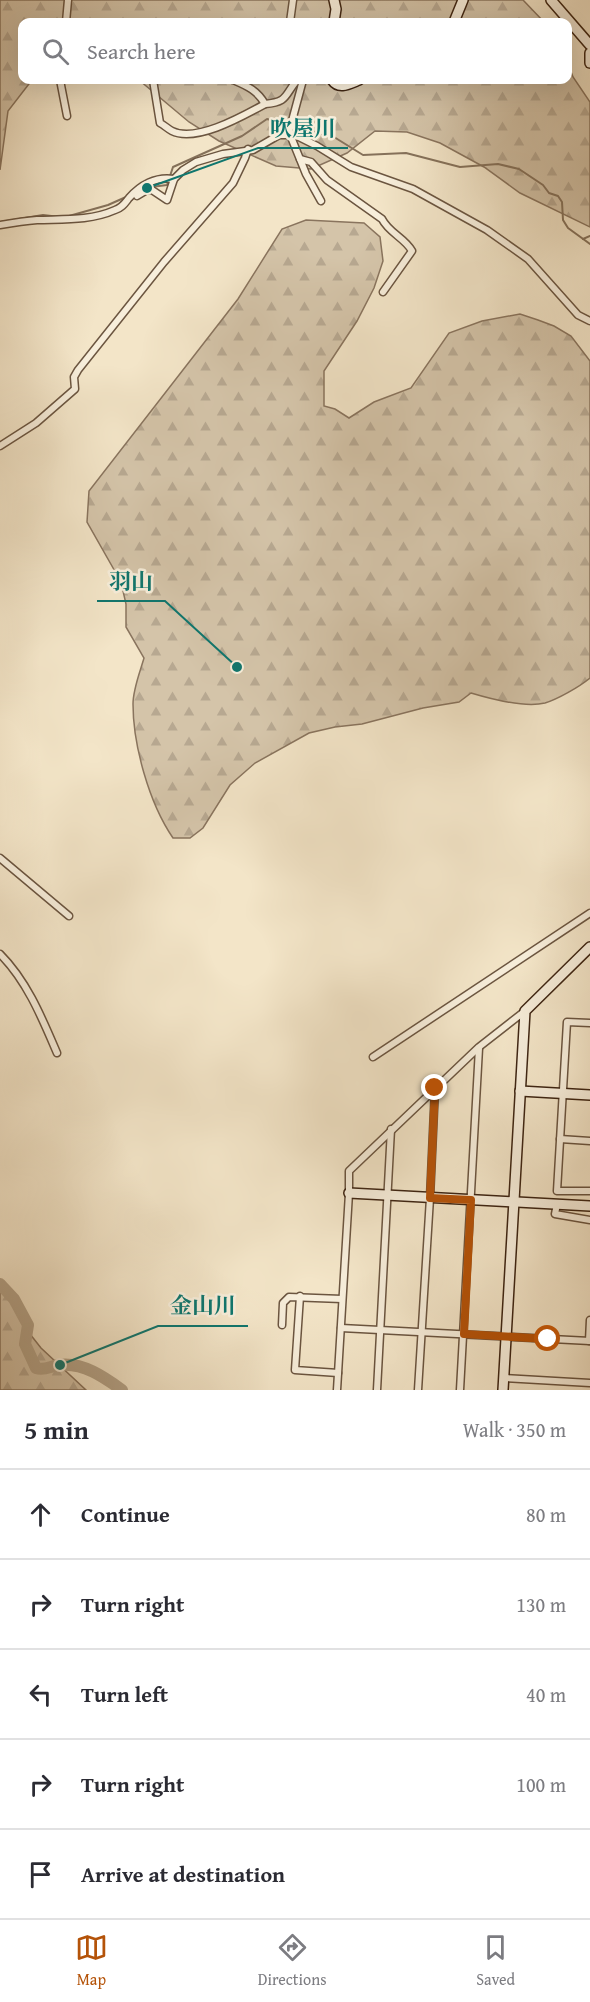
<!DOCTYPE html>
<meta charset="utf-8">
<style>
body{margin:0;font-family:"Gentium Book Plus","Noto Serif JP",serif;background:#f2f2f3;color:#2b2b33}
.stop{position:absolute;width:18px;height:18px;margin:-14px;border:4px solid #b45309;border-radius:50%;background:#fff}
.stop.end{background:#b45309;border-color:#fff;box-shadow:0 2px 6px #0008}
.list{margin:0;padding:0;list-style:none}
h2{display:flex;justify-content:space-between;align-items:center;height:78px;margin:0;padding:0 24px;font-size:26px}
h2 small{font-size:20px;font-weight:400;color:#7c7c81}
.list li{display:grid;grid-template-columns:39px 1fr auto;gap:18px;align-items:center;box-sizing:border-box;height:90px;padding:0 24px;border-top:2px solid #e1e1e2}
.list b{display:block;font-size:22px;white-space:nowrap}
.list em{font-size:20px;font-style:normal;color:#7c7c81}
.icon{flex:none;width:33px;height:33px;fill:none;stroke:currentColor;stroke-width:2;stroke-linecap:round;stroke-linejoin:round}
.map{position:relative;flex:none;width:590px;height:1390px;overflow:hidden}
.search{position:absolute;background:#fff;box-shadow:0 6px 24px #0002;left:18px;right:18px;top:18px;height:66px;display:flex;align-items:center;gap:15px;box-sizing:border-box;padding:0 21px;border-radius:12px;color:#7c7c81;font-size:22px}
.sheet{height:528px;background:#fff}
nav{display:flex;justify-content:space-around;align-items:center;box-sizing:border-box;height:84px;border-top:2px solid #e1e1e2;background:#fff;font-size:16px;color:#7c7c81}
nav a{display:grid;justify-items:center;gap:3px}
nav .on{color:#b45309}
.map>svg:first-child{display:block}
.forest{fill:url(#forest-firs);stroke:#89745e;stroke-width:1.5}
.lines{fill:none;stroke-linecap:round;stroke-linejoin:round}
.stream{stroke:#85715a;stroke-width:2}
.river{stroke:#b5a48a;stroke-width:12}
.street-casing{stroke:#6b5540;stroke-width:9}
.secondary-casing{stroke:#3e2513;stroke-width:12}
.street{stroke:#f7eedb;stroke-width:6}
.secondary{stroke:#f7eedb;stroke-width:9}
.route{stroke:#b45309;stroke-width:8}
.leader{fill:none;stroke:#0f766e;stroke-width:2}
.callout-dot{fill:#0f766e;stroke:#f7eedb;stroke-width:2}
.callout-label{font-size:22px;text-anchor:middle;font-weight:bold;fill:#0f766e;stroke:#f7eedb;stroke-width:5;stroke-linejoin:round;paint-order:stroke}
</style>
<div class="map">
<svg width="590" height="1390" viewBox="0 0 590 1390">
<defs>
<pattern id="forest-firs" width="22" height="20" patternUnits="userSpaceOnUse" patternTransform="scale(1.5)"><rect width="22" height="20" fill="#d4c4a9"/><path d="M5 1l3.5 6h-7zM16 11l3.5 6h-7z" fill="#b7a891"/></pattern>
</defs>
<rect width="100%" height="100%" fill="#f3e5c8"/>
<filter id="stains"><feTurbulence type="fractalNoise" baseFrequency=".00333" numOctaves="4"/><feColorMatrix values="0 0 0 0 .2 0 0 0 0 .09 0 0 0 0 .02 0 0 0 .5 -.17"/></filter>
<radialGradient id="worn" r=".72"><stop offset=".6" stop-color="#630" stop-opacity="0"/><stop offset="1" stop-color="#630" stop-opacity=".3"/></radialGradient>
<!-- forest -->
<g class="forest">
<polygon points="0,0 523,0 544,22 22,22 22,80 32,80 8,111 0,170"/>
<polygon points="568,64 573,77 590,102 590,227 520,193 484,167 440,143 407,132 375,131 347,153 311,169 276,166 219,141 189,122 139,80 568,80"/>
<path d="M306,220l58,3 16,14 3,24 -9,27 -17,33 -33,50v35l11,3 14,9 25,-16 37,-14 38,-55 33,-12 38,-7 18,6 16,6 17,10 19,25v317c-11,9 -32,21 -45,25 -21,5 -54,-4 -74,-10l-12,9 -36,6 -61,16 -27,3 -26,6 -54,30 -25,22 -27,43 -13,10h-17c-24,-35 -40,-93 -40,-134 0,-15 7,-32 11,-46l-18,-31v-23l-5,-22 -34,-60 2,-31 149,-192 44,-70z"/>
<polygon points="0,1279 30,1334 41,1348 86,1390 0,1390"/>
</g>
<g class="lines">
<!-- stream -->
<g class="stream">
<polyline points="151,187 167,185 173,167 242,136 267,119 334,137 363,155 406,153 460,167 498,164 519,169 543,185 549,193 558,196 562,202 563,220 568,228 590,244"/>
<polyline points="69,216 108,205 126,197"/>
<polyline points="0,222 43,215 60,217"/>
<polyline points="583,239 590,236"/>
</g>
<!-- river -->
<path class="river" d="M0,1284l14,15 14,26 -3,19 11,24c9,3 14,-2 23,-3 24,-3 45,12 63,25"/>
<!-- street casing -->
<g class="street-casing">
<g id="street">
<polyline points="66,22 68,0"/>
<polyline points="290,22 293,0"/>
<polyline points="60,80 67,116"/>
<path d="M153,80l7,43c4,2 8,6 12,8 24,12 71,-15 93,-27"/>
<path d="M233,80c14,6 24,10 32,24 23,-2 19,-8 32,-24"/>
<polyline points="303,80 289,132 317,146 351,167 413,189 487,230 528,259 578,315 590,321"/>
<polyline points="289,132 306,174 321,201"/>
<path d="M300,159l11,3 16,18 55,39c7,14 23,19 30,32l-29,41"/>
<polyline points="137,196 147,190 152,190 167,200 174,179 183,170 196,162 223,154 253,150 279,135 288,135"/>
<path d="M0,225c12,-2 25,-4 37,-5 27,-1 53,1 78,-10 7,-2 10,-7 14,-12 11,-13 27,-22 45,-19"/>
<polyline points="0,446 36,423 75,389 74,377 78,370 164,262 233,183 245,158 248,149"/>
<polyline points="0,858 69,916"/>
<path d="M0,954c27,27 42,64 57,99"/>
<polyline points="590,1023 567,1022 557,1191 590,1191"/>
<polyline points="373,1057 590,913"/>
<polyline points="560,1139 590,1141"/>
<polyline points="557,1204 555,1214 590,1220"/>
<polyline points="300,1296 295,1370 338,1373"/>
<polyline points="282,1325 283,1303 289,1297 342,1299"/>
<polyline points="341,1328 590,1341"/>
<polyline points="589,1341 590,1320"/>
<polyline points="504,1378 590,1383"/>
<polyline points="337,1390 349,1193 349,1171 479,1047 525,1011"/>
<polyline points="377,1390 391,1129"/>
<polyline points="418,1390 430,1198 435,1088"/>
<polyline points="460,1390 479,1048"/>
</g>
</g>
<!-- secondary casing -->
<g class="secondary-casing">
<g id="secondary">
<polyline points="334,0 336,9 334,22"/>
<polyline points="551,0 590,45"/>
<polyline points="454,22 463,0"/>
<polyline points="590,53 590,63"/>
<path d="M332,80c7,10 17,4 27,0"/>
<polyline points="520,1091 590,1095"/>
<polyline points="349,1193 590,1206"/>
<polyline points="503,1390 525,1011 590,947"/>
</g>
</g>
<!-- street -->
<use href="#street" class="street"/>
<!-- secondary -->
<use href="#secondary" class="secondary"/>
</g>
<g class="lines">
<!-- route -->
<polyline class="route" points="435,1088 430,1198 471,1200 464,1334 548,1339"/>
</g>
<!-- callouts -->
<path class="leader" d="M147 188L258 148H348M237 667L165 601H97M60 1365L158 1326H248"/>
<g class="callout-dot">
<circle cx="147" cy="188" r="6"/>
<circle cx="237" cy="667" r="6"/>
<circle cx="60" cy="1365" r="6"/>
</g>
<g class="callout-label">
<text x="303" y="136">吹屋川</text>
<text x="131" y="589">羽山</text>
<text x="203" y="1313">金山川</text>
</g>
<rect width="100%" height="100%" filter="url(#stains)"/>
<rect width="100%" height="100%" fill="url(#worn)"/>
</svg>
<div class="stop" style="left:548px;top:1339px"></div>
<div class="stop end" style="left:435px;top:1088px"></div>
<div class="search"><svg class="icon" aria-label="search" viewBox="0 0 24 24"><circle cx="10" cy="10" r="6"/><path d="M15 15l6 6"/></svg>Search here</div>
</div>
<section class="sheet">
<h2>5 min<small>Walk · 350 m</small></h2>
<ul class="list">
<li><svg class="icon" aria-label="ahead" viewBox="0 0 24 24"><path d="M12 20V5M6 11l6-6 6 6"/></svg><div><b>Continue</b></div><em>80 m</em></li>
<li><svg class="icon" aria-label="right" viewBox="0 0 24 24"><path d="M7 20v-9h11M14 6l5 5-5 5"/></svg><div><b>Turn right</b></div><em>130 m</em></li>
<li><svg class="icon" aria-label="left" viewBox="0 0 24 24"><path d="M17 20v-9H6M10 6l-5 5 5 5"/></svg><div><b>Turn left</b></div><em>40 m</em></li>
<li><svg class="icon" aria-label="right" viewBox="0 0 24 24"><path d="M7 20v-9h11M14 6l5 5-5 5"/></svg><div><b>Turn right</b></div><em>100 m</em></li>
<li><svg class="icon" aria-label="arrive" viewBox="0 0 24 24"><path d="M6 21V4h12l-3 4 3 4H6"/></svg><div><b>Arrive at destination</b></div></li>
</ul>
</section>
<nav>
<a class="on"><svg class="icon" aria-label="map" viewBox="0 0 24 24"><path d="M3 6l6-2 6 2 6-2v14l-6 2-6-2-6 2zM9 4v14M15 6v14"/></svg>Map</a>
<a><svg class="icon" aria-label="directions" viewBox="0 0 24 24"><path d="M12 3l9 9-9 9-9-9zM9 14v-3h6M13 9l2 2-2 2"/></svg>Directions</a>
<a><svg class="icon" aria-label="saved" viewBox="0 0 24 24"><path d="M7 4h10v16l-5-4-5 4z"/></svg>Saved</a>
</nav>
